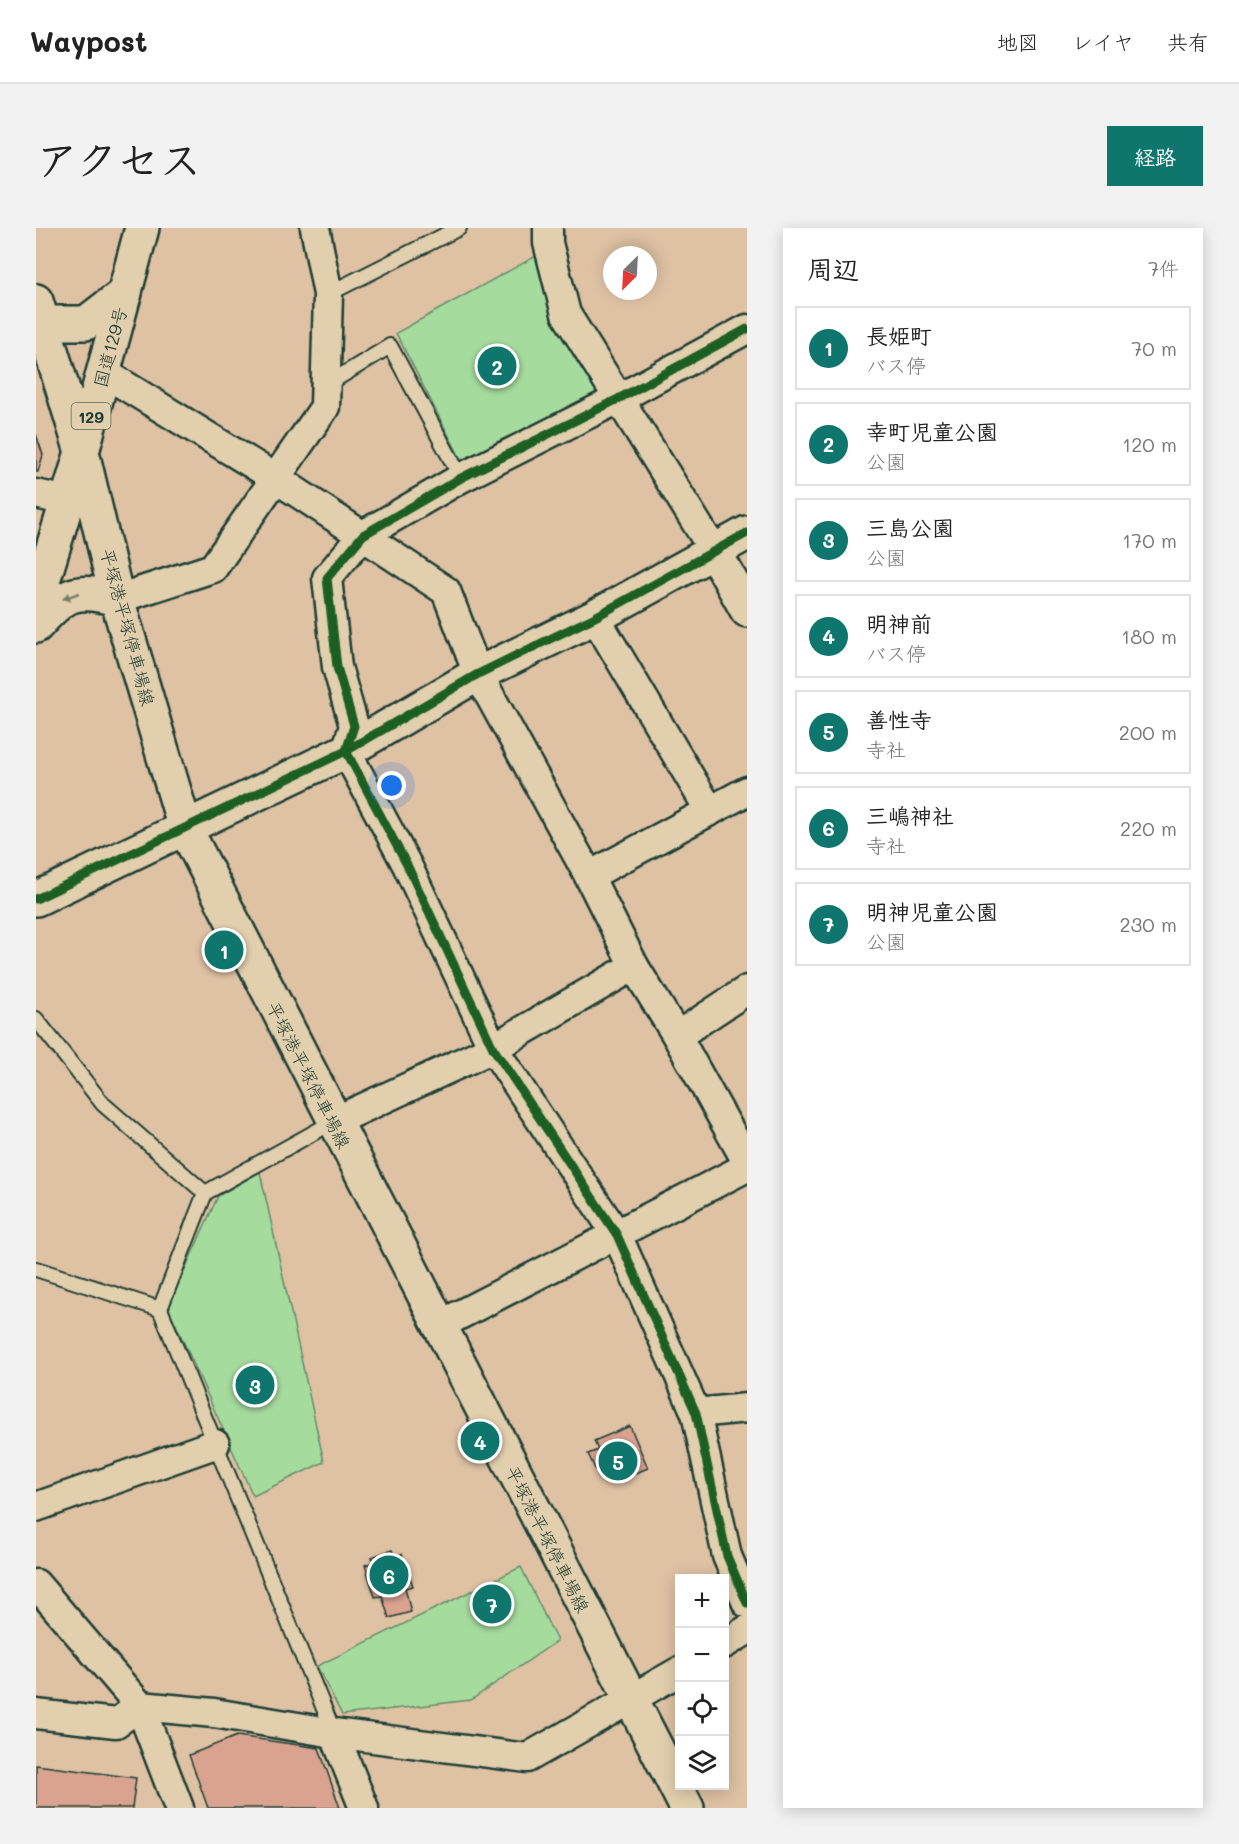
<!DOCTYPE html>
<html lang="ja">
<meta charset="utf-8">
<style>
body{margin:0;font-family:Mali,"Klee One",sans-serif;background:#f2f2f2;color:#222}
.controls{position:absolute;right:18px;bottom:18px;display:grid;overflow:hidden;border-radius:0px;box-shadow:0 3px 15px #0003}
.controls button{width:54px;height:54px;display:grid;place-items:center;padding:0;border:0;border-bottom:2px solid #e0e0e0;background:#fff;color:#222;font:30px sans-serif}
.compass{position:absolute;left:567px;top:18px;width:54px;height:54px;border-radius:50%;background:#fff;box-shadow:0 3px 15px #0003;rotate:204deg}
.you{position:absolute;left:356px;top:558px;width:21px;height:21px;margin:-15px;border:4px solid #fff;border-radius:50%;background:#1a73e8;box-shadow:0 0 0 9px #1a73e833}
.badge{display:grid;place-items:center;width:39px;height:39px;border-radius:50%;background:#0f766e;color:#fff;font-size:20px;font-weight:700}
.pin{position:absolute;translate:-50% -50%;border:3px solid #fff;box-shadow:0 2px 6px #0006}
.list{margin:0;padding:0;list-style:none}
h2{display:flex;justify-content:space-between;align-items:center;height:78px;margin:0;padding:0 24px;font-size:26px}
h2 small{font-size:20px;font-weight:400;color:#767676}
.list li{display:grid;grid-template-columns:39px 1fr auto;gap:18px;align-items:center;box-sizing:border-box;height:84px;margin:0 12px 12px;padding:0 12px;border:2px solid #e0e0e0;border-radius:0px}
.list b{display:block;font-size:22px;white-space:nowrap}
.list p{margin:0;font-size:20px;white-space:nowrap;color:#767676}
.list em{font-size:20px;font-style:normal;color:#767676}
.icon{flex:none;width:33px;height:33px;fill:none;stroke:currentColor;stroke-width:2;stroke-linecap:round;stroke-linejoin:round}
.map{position:relative;flex:none;width:711px;height:1580px;overflow:hidden;border-radius:0px}
header{display:flex;align-items:center;gap:36px;box-sizing:border-box;height:84px;padding:0 30px;background:#fff;border-bottom:2px solid #e0e0e0}
header strong{font-size:28px}
nav{display:flex;gap:33px;margin-inline-start:auto;font-size:21px}
.intro{display:flex;align-items:center;justify-content:space-between;box-sizing:border-box;height:144px;padding:0 36px}
h1{margin:0;font-size:42px}
.button{padding:15px 27px;border-radius:0px;background:#0f766e;color:#fff;font-size:21px;font-weight:700}
main{display:flex;gap:36px;padding:0 36px}
aside{flex:1;background:#fff;border-radius:0px;box-shadow:0 3px 15px #0003}
.map>svg:first-child{display:block}
.green{fill:#a6db9e;stroke:#628c69;stroke-width:1.5}
.building{fill:#d9a390;stroke:#1f3d34;stroke-width:1.5}
.lines{fill:none;stroke-linecap:round;stroke-linejoin:round}
.lane-casing{stroke:#1f3d34;stroke-width:18}
.street-casing{stroke:#1f3d34;stroke-width:33}
.secondary-casing{stroke:#1f3d34;stroke-width:38}
.highway-casing{stroke:#1f3d34;stroke-width:38}
.lane{stroke:#e2cfad;stroke-width:14}
.street{stroke:#e2cfad;stroke-width:28}
.secondary{stroke:#e2cfad;stroke-width:33}
.highway{stroke:#e2cfad;stroke-width:33}
.cycleway-casing{stroke:#e2cfad;stroke-width:13}
.cycleway{stroke:#1b5e20;stroke-width:9}
.oneway{fill:#777f6a}
.labels{text-anchor:middle;dominant-baseline:central;stroke-width:5;stroke-linejoin:round;paint-order:stroke}
.shield{fill:#e2cfad;stroke:#5a6958;stroke-width:1.5}
.shield-label{font-size:16px;font-weight:bold;fill:#1f3d34}
.street-label{font-size:18px;fill:#1f3d34;stroke:#e2cfad}
</style>
<header>
<strong>Waypost</strong>
<nav><a>地図</a><a>レイヤ</a><a>共有</a></nav>
</header>
<div class="intro"><h1>アクセス</h1><a class="button">経路</a></div>
<main>
<div class="map">
<svg width="711" height="1580" viewBox="0 0 711 1580">
<rect width="100%" height="100%" fill="#dfc2a4"/>
<filter id="ink" filterUnits="userSpaceOnUse"><feTurbulence type="fractalNoise" baseFrequency=".0167" numOctaves="2"/><feDisplacementMap in="SourceGraphic" scale="12" xChannelSelector="R" yChannelSelector="G"/><feConvolveMatrix kernelMatrix="1 2 1 2 8 2 1 2 1" color-interpolation-filters="sRGB"/></filter>
<g filter="url(#ink)">
<!-- green -->
<g class="green">
<polygon points="500,28 515,83 565,170 428,237 360,105"/>
<polygon points="224,944 288,1234 217,1268 132,1079 182,968"/>
<polygon points="485,1339 521,1413 435,1472 306,1487 281,1438"/>
</g>
<!-- building -->
<g class="building">
<polygon points="0,206 7,227 2,244 0,244"/>
<polygon points="594,1198 612,1240 577,1254 572,1245 563,1249 552,1226 562,1222 558,1213"/>
<polygon points="356,1322 358,1328 366,1326 377,1358 369,1360 375,1384 353,1390 346,1368 339,1369 329,1337 338,1334 336,1329"/>
<polygon points="201,1508 283,1520 304,1580 172,1580 153,1527"/>
<polygon points="0,1537 100,1550 96,1580 0,1580"/>
</g>
<g class="lines">
<!-- lane casing -->
<g class="lane-casing">
<g id="lane">
<polyline points="292,66 423,0"/>
<polyline points="290,157 354,118 425,250"/>
<polyline points="0,791 67,876 169,965"/>
<polyline points="297,894 169,965 124,1081 298,1505"/>
<polyline points="0,1041 124,1081"/>
</g>
</g>
<!-- street casing -->
<g class="street-casing">
<g id="street">
<polyline points="512,0 512,15 530,86 678,323"/>
<polyline points="711,101 582,171 425,250 327,307 291,350 301,439 318,498 310,523 371,637 457,820 581,1007 660,1185 691,1328 711,1375"/>
<polyline points="67,144 241,251 410,363 442,446 553,648 598,738 641,808 711,934"/>
<polyline points="0,266 31,273"/>
<polyline points="81,371 177,340 289,179 292,66 279,0"/>
<polyline points="559,389 674,583"/>
<polyline points="553,648 711,563"/>
<polyline points="641,808 711,762"/>
<polyline points="297,894 457,820 598,738"/>
<polyline points="402,1098 711,939"/>
<polyline points="660,1185 711,1180"/>
<polyline points="0,1279 179,1216"/>
<polyline points="0,1356 104,1478 143,1580"/>
<polyline points="688,1416 711,1402"/>
<polyline points="0,1486 80,1495 104,1478 178,1485 298,1505 491,1530 644,1443"/>
<polyline points="298,1505 328,1580"/>
</g>
</g>
<!-- secondary casing -->
<g class="secondary-casing">
<g id="secondary">
<polyline points="0,73 46,224 81,371 149,600 651,1580"/>
<polyline points="678,323 711,382"/>
<polyline points="0,671 310,523 442,446 559,389 711,305"/>
</g>
</g>
<!-- highway casing -->
<g class="highway-casing">
<g id="highway">
<polyline points="7,95 50,95 89,65"/>
<polyline points="0,376 46,224 106,0"/>
<path d="M0,398c28,-32 39,-39 81,-27"/>
</g>
</g>
<!-- lane -->
<use href="#lane" class="lane"/>
<!-- street -->
<use href="#street" class="street"/>
<!-- secondary -->
<use href="#secondary" class="secondary"/>
<!-- highway -->
<use href="#highway" class="highway"/>
<!-- cycleway casing -->
<g class="cycleway-casing">
<g id="cycleway">
<polyline points="711,101 582,171 425,250 327,307 291,350 301,439 318,498 310,523 371,637 457,820 581,1007 660,1185 691,1328 711,1375"/>
<polyline points="0,671 310,523 442,446 559,389 711,305"/>
</g>
</g>
<!-- cycleway -->
<use href="#cycleway" class="cycleway"/>
</g>
<!-- one-way arrows -->
<defs><path id="oneway-solid" d="M-6-.8H1V-3.2L6.5 0L1 3.2V.8H-6Z" transform="scale(1.5)"/></defs>
<use class="oneway" href="#oneway-solid" transform="translate(35 368) rotate(160)"/>
</g>
<g class="labels">
<!-- shield labels -->
<rect class="shield" x="35.5" y="175" width="39" height="26" rx="4.5"/>
<g class="shield-label">
<text x="55" y="188">129</text>
</g>
<!-- street labels -->
<g class="street-label">
<text transform="translate(74 119) rotate(-75)">国道129号</text>
<text transform="translate(92 399) rotate(75)">平塚港平塚停車場線</text>
<text transform="translate(273 847) rotate(63)">平塚港平塚停車場線</text>
<text transform="translate(512 1311) rotate(63)">平塚港平塚停車場線</text>
</g>
</g>
</svg>
<div class="controls">
<button>+</button>
<button>−</button>
<button><svg class="icon" aria-label="locate" viewBox="0 0 24 24"><circle cx="12" cy="12" r="6"/><path d="M12 2v4M12 18v4M2 12h4M18 12h4"/></svg></button>
<button><svg class="icon" aria-label="layers" viewBox="0 0 24 24"><path d="M12 4l9 5-9 5-9-5zM3 14l9 5 9-5"/></svg></button>
</div>
<svg class="compass" viewBox="-18 -18 36 36"><path d="M0-13l5 13h-10z" fill="#e53935"/><path d="M0 13l5-13h-10z" fill="#767676"/></svg>
<div class="you"></div>
<div class="pin badge" style="left:188px;top:722px">1</div>
<div class="pin badge" style="left:461px;top:138px">2</div>
<div class="pin badge" style="left:219px;top:1157px">3</div>
<div class="pin badge" style="left:444px;top:1213px">4</div>
<div class="pin badge" style="left:582px;top:1233px">5</div>
<div class="pin badge" style="left:353px;top:1347px">6</div>
<div class="pin badge" style="left:456px;top:1376px">7</div>
</div>
<aside>
<h2>周辺<small>7件</small></h2>
<ul class="list">
<li><span class="badge">1</span><div><b>長姫町</b><p>バス停</p></div><em>70 m</em></li>
<li><span class="badge">2</span><div><b>幸町児童公園</b><p>公園</p></div><em>120 m</em></li>
<li><span class="badge">3</span><div><b>三島公園</b><p>公園</p></div><em>170 m</em></li>
<li><span class="badge">4</span><div><b>明神前</b><p>バス停</p></div><em>180 m</em></li>
<li><span class="badge">5</span><div><b>善性寺</b><p>寺社</p></div><em>200 m</em></li>
<li><span class="badge">6</span><div><b>三嶋神社</b><p>寺社</p></div><em>220 m</em></li>
<li><span class="badge">7</span><div><b>明神児童公園</b><p>公園</p></div><em>230 m</em></li>
</ul>
</aside>
</main>
